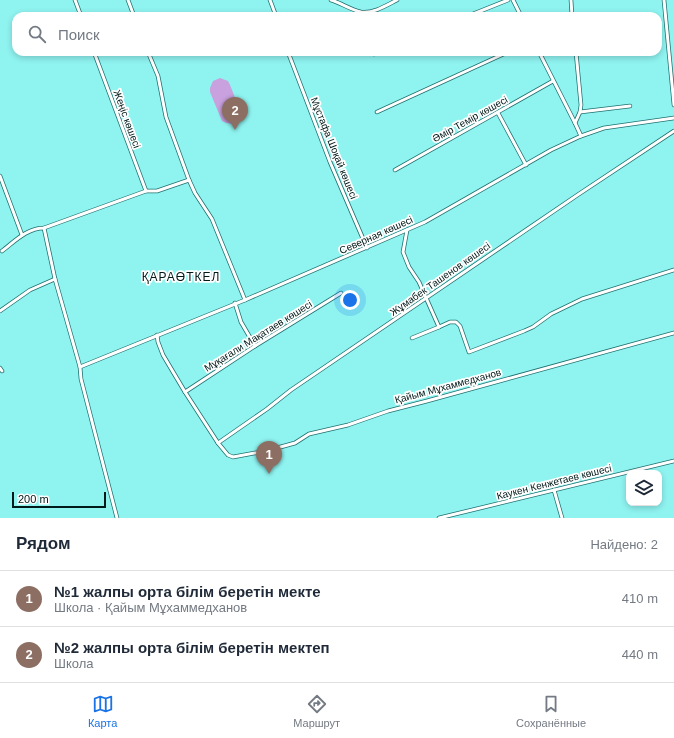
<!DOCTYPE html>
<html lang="ru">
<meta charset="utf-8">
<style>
body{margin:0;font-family:Helvetica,sans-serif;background:#f6f6f7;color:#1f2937}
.controls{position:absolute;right:12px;bottom:12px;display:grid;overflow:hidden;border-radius:8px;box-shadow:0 2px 6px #0003}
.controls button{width:36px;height:36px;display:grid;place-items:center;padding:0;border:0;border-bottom:1px solid #e0e1e3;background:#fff;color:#1f2937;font:20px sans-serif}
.scale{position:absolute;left:12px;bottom:10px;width:94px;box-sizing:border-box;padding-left:4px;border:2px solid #001919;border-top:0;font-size:11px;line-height:14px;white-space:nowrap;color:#001919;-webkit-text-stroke:3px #fff;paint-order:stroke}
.you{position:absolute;left:350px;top:300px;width:14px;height:14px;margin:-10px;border:3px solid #fff;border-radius:50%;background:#1a73e8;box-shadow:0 0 0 6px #1a73e833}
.badge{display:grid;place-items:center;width:26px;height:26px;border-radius:50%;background:#1a73e8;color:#fff;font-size:13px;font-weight:700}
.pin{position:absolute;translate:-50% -33px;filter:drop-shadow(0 1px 2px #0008)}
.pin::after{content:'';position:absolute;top:21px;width:14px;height:12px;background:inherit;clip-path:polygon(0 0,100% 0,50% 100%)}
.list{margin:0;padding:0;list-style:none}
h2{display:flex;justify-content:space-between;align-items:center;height:52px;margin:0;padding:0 16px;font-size:17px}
h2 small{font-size:13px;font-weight:400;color:#747a83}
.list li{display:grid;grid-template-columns:26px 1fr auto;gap:12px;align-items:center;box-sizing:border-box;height:56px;padding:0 16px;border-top:1px solid #e0e1e3}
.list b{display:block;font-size:15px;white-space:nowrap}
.list p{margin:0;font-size:13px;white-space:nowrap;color:#747a83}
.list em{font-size:13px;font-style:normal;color:#747a83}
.icon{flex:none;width:22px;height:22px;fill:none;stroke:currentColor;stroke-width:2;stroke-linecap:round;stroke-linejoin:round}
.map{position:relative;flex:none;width:674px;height:518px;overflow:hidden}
.search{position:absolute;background:#fff;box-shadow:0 2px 6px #0003;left:12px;right:12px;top:12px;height:44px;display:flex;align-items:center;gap:10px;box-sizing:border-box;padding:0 14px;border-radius:12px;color:#747a83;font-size:15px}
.sheet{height:164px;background:#fff}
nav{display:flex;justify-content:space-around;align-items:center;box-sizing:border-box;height:56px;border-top:1px solid #e0e1e3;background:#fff;font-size:11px;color:#747a83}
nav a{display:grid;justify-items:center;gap:2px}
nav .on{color:#1a73e8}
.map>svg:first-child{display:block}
.green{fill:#c8a1de}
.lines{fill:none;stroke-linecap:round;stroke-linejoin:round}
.street-casing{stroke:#1f706f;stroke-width:4.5}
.street{stroke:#fff;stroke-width:3}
.labels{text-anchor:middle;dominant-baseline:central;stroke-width:3.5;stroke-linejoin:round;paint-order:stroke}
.street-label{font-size:10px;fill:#001919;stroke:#fff}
.quarter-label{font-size:12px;letter-spacing:1px;fill:#001919;stroke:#fff}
</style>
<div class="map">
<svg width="674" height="518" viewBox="0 0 674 518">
<rect width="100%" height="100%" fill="#8ff3f0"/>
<!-- green -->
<polygon class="green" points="220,78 228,81 230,85 240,110 240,118 234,124 226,123 222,121 210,92 210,88 213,81"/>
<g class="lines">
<!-- street casing -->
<g class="street-casing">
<g id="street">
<polyline points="75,0 81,16"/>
<polyline points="128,0 134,16"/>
<polyline points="270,0 276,16"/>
<path d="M331,0c10,3 20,10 30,12 12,2 26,-7 36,-12"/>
<polyline points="513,0 521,16"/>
<polyline points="571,0 572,16"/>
<polyline points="664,0 674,105"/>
<polyline points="468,16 508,0"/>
<polyline points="94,52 146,191"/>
<polyline points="148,52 158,76 166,117 189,180 195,193 212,219 245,300"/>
<polyline points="288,52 330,162 367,248"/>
<polyline points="539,52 575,123"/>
<polyline points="576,52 581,105 580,112 575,123 581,136"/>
<polyline points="374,54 378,52"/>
<polyline points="377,112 508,52"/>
<polyline points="580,112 630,106"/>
<polyline points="498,113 526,165"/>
<polyline points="395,170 553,81"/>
<polyline points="0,176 22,235"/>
<polyline points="44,228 55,279 80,367 81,379 117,518"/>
<polyline points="407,230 403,252 409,267 419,282 439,327 450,322 456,322 460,326 469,352 524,331 533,327 551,314 582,299 674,270"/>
<path d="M2,251c12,-9 25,-23 42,-23l102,-37h11l32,-11"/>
<polyline points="235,303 241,322 255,346"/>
<polyline points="0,311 30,290 55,279"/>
<polyline points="157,335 158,342 163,355 185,392 218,443 228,455 233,457 266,451 295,443 309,434 348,425 388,411 427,401 674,333"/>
<polyline points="412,338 439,327"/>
<polyline points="80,367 245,300 425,222 551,150 581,136 604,128 674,118"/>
<polyline points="0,368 2,371"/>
<polyline points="185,392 255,346 341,293"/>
<polyline points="218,443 267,409 291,390 579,194 674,131"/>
<polyline points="554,490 562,518"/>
<polyline points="439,518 674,461"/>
</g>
</g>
<!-- street -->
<use href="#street" class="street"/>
</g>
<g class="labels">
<!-- street labels -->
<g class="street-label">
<text transform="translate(127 119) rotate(70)">Жеңіс көшесі</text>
<text transform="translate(470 119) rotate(-29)">Әмір Темір көшесі</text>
<text transform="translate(334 148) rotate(68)">Мұстафа Шоқай көшесі</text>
<text transform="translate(376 235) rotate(-24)">Северная көшесі</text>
<text transform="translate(440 279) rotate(-35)">Жұмабек Ташенов көшесі</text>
<text transform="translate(258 336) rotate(-32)">Мұқағали Мақатаев көшесі</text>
<text transform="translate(448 386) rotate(-15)">Қайым Мұхаммедханов</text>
<text transform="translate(554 482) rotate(-14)">Каукен Кенжетаев көшесі</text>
</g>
<!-- quarter labels -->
<g class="quarter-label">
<text x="181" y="277">ҚАРАӨТКЕЛ</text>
</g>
</g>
</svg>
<div class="controls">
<button><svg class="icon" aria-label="layers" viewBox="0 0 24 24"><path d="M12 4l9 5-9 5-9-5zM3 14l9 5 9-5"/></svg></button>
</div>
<div class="scale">200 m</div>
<div class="you"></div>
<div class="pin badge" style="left:269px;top:474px;background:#8d6e63">1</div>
<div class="pin badge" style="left:235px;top:130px;background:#8d6e63">2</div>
<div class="search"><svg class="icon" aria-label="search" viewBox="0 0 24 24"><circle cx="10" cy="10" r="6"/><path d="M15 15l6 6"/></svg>Поиск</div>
</div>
<section class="sheet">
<h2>Рядом<small>Найдено: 2</small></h2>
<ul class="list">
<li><span class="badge" style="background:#8d6e63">1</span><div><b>№1 жалпы орта білім беретін мекте</b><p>Школа · Қайым Мұхаммедханов</p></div><em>410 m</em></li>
<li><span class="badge" style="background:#8d6e63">2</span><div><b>№2 жалпы орта білім беретін мектеп</b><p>Школа</p></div><em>440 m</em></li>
</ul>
</section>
<nav>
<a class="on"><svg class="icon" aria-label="map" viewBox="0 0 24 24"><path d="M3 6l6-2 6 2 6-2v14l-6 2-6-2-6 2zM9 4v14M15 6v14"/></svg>Карта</a>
<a><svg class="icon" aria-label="directions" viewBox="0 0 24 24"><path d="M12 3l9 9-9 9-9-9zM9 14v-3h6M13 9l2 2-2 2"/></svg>Маршрут</a>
<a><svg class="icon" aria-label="saved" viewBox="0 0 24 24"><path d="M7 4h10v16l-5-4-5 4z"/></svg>Сохранённые</a>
</nav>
